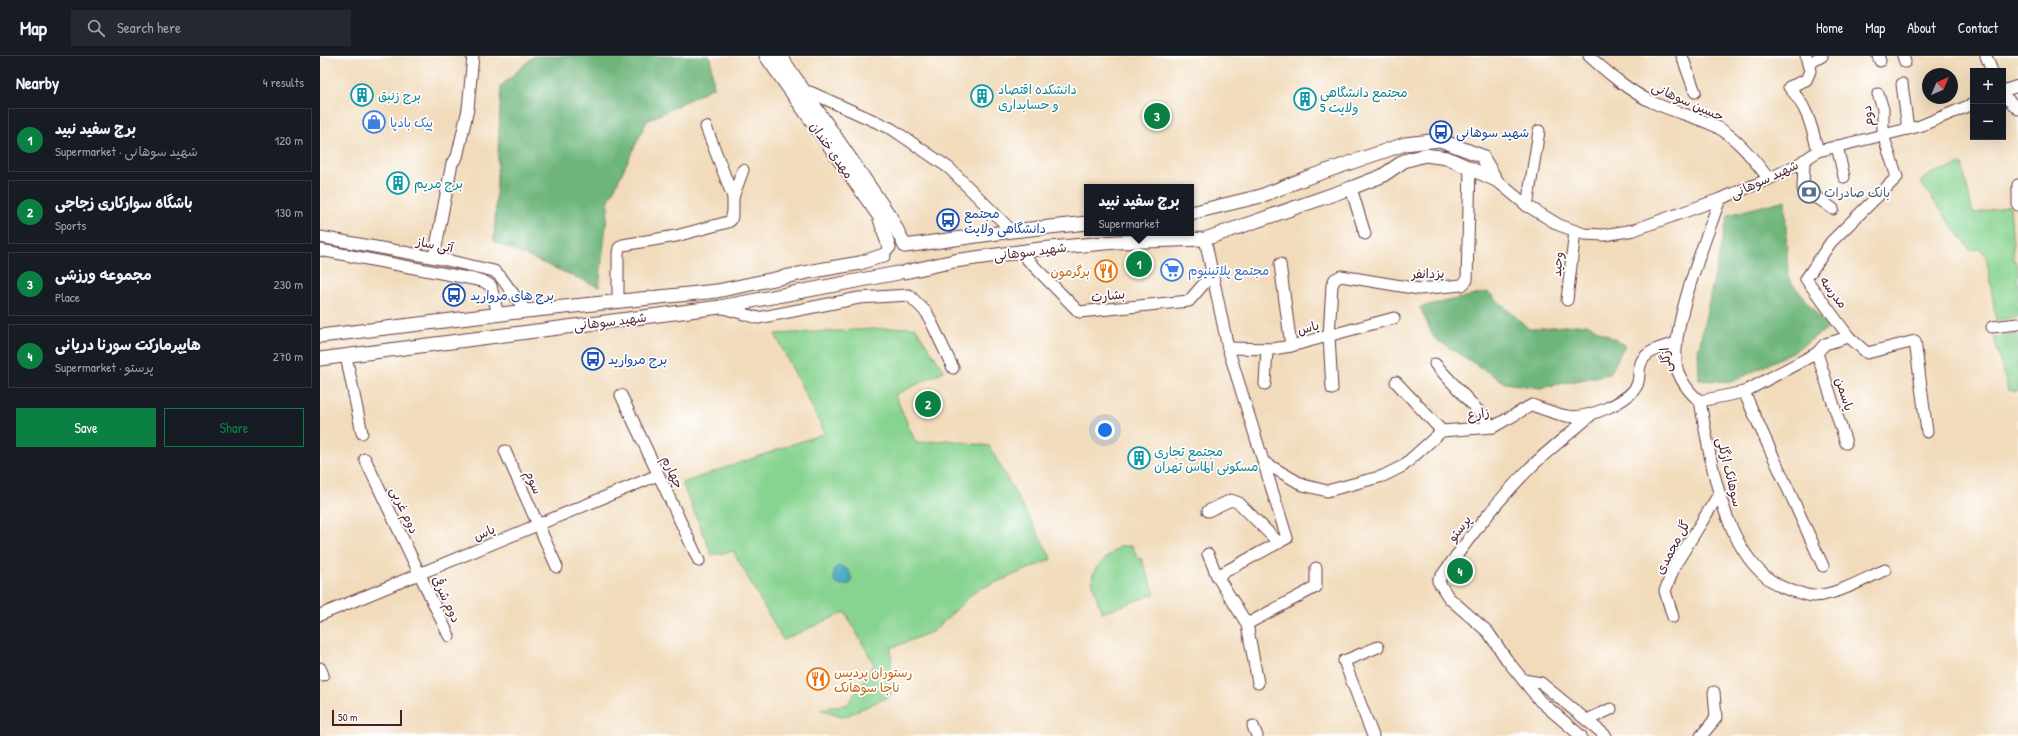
<!DOCTYPE html>
<meta charset="utf-8">
<style>
body{margin:0;font-family:"Patrick Hand","Playpen Sans Arabic",sans-serif;background:#242831;color:#f1f3f6}
.controls{position:absolute;right:12px;top:12px;display:grid;overflow:hidden;border-radius:0px;box-shadow:0 4px 16px #0002}
.controls button{width:36px;height:36px;display:grid;place-items:center;padding:0;border:0;border-bottom:1px solid #363941;background:#171b24;color:#f1f3f6;font:20px sans-serif}
.compass{position:absolute;left:1602px;top:12px;width:36px;height:36px;border-radius:50%;background:#171b24;box-shadow:0 4px 16px #0002;rotate:44deg}
.scale{position:absolute;left:12px;bottom:10px;width:70px;box-sizing:border-box;padding-left:4px;border:2px solid #4a1f2b;border-top:0;font-size:11px;line-height:14px;white-space:nowrap;color:#4a1f2b;-webkit-text-stroke:3px #fff;paint-order:stroke}
.you{position:absolute;left:785px;top:374px;width:14px;height:14px;margin:-10px;border:3px solid #fff;border-radius:50%;background:#1a73e8;box-shadow:0 0 0 6px #1a73e833}
.badge{display:grid;place-items:center;width:26px;height:26px;border-radius:50%;background:#0b8043;color:#fff;font-size:13px;font-weight:700}
.pin{position:absolute;translate:-50% -50%;border:2px solid #fff;box-shadow:0 1px 4px #0006}
.popup{position:absolute;left:764px;top:128px;width:110px;height:52px;box-sizing:border-box;display:grid;place-content:center;border-radius:0px;background:#171b24;filter:drop-shadow(0 1px 3px #0005);font-size:13px;white-space:nowrap;color:#9ea1a6}
.popup b{font-size:15px;color:#f1f3f6}
.popup::after{content:'';position:absolute;left:50%;top:100%;margin-left:-8px;border:8px solid transparent;border-top-color:#171b24}
.list{margin:0;padding:0;list-style:none}
h2{display:flex;justify-content:space-between;align-items:center;height:52px;margin:0;padding:0 16px;font-size:17px}
h2 small{font-size:13px;font-weight:400;color:#9ea1a6}
.list li{display:grid;grid-template-columns:26px 1fr auto;gap:12px;align-items:center;box-sizing:border-box;height:64px;margin:0 8px 8px;padding:0 8px;border:1px solid #363941;border-radius:0px}
.list b{display:block;font-size:15px;white-space:nowrap}
.list p{margin:0;font-size:13px;white-space:nowrap;color:#9ea1a6}
.list em{font-size:13px;font-style:normal;color:#9ea1a6}
.actions{display:flex;gap:8px;padding:12px 16px}
.actions a{flex:1;padding:9px 0;border:1px solid #0b8043;border-radius:0px;text-align:center;font-size:14px;color:#0b8043}
.actions .main{background:#0b8043;color:#fff}
.icon{flex:none;width:22px;height:22px;fill:none;stroke:currentColor;stroke-width:2;stroke-linecap:round;stroke-linejoin:round}
.map{position:relative;flex:none;width:1698px;height:680px;overflow:hidden}
header{display:flex;align-items:center;gap:24px;box-sizing:border-box;height:56px;padding:0 20px;background:#171b24;border-bottom:1px solid #363941}
header strong{font-size:19px}
nav{display:flex;gap:22px;margin-inline-start:auto;font-size:14px}
.search{width:280px;height:36px;background:#242831;display:flex;align-items:center;gap:10px;box-sizing:border-box;padding:0 14px;border-radius:0px;color:#9ea1a6;font-size:15px}
main{display:flex}
aside{flex:1;background:#171b24}
.map>svg:first-child{display:block}
.green{fill:#87d390;stroke:#68795e}
.forest{fill:#6db57a;stroke:#5c6a52}
.water{fill:#43a8c3;stroke:#466477}
.lines{fill:none;stroke-linecap:round;stroke-linejoin:round}
.minor-casing{stroke:#633b41;stroke-width:13}
.major-casing{stroke:#633b41;stroke-width:15}
.minor{stroke:#fff;stroke-width:11}
.major{stroke:#fff;stroke-width:13}
.labels{text-anchor:middle;dominant-baseline:central;stroke-width:3.5;stroke-linejoin:round;paint-order:stroke}
.culture-label{font-size:13px;fill:#0d838f;stroke:#fff;text-anchor:start}
.street-label{font-size:13px;fill:#4a1f2b;stroke:#fff}
.shop-label{font-size:13px;fill:#366cbe;stroke:#fff;text-anchor:start}
.transit-label{font-size:13px;fill:#164399;stroke:#fff;text-anchor:start}
.service-label{font-size:13px;fill:#4e5e75;stroke:#fff;text-anchor:start}
.food-label{font-size:13px;fill:#c56008;stroke:#fff;text-anchor:end}
</style>
<header>
<strong>Map</strong>
<div class="search"><svg class="icon" aria-label="search" viewBox="0 0 24 24"><circle cx="10" cy="10" r="6"/><path d="M15 15l6 6"/></svg>Search here</div>
<nav><a>Home</a><a>Map</a><a>About</a><a>Contact</a></nav>
</header>
<main>
<aside>
<h2>Nearby<small>4 results</small></h2>
<ul class="list">
<li><span class="badge">1</span><div><b>برج سفید نبید</b><p>Supermarket · شهید سوهانی</p></div><em>120 m</em></li>
<li><span class="badge">2</span><div><b>باشگاه سواركاری زجاجی</b><p>Sports</p></div><em>130 m</em></li>
<li><span class="badge">3</span><div><b>مجموعه ورزشی</b><p>Place</p></div><em>230 m</em></li>
<li><span class="badge">4</span><div><b>هایپرمارکت سورنا دریانی</b><p>Supermarket · پرستو</p></div><em>270 m</em></li>
</ul>
<div class="actions"><a class="main">Save</a><a>Share</a></div>
</aside>
<div class="map">
<svg width="1698" height="680" viewBox="0 0 1698 680">
<rect width="100%" height="100%" fill="#fff"/>
<filter id="ink" filterUnits="userSpaceOnUse"><feTurbulence type="fractalNoise" baseFrequency=".025" numOctaves="2"/><feDisplacementMap in="SourceGraphic" scale="8" xChannelSelector="R" yChannelSelector="G"/><feConvolveMatrix kernelMatrix="1 2 1 2 8 2 1 2 1" color-interpolation-filters="sRGB"/></filter>
<filter id="wash" filterUnits="userSpaceOnUse"><feTurbulence type="fractalNoise" baseFrequency=".012" numOctaves="4" result="noise"/><feDisplacementMap in="SourceGraphic" scale="16" xChannelSelector="R" yChannelSelector="G"/><feGaussianBlur stdDeviation="0.9" result="paint"/><feColorMatrix in="noise" values="0 0 0 0 0 0 0 0 0 0 0 0 0 0 0 0 0 1.4 0 .05"/><feComposite in="paint" operator="in"/></filter>
<g filter="url(#wash)">
<rect width="100%" height="100%" fill="#f1dbbb"/>
<!-- green -->
<g class="green">
<polygon points="1642,108 1653,158 1690,149 1694,202 1698,213 1698,261 1676,264 1666,198 1659,193 1650,194 1600,126 1613,117"/>
<polygon points="595,271 624,315 575,339 596,387 627,384 669,390 732,503 655,535 614,575 571,592 572,639 524,661 500,653 528,648 554,608 525,556 463,584 413,495 392,499 362,427 505,377 455,278"/>
<polygon points="1698,278 1698,336 1688,334 1674,281"/>
<path d="M800,490h12l6,13 3,-1 14,36 -53,19c-14,-42 -16,-38 18,-67z"/>
</g>
<!-- forest -->
<g class="forest">
<polygon points="214,0 390,0 394,31 327,65 289,144 279,231 174,186 181,30"/>
<polygon points="1465,144 1468,222 1508,272 1473,296 1412,326 1379,324 1378,295 1408,159"/>
<polygon points="1168,236 1209,273 1267,268 1305,289 1290,318 1220,332 1185,327 1114,282 1100,251"/>
</g>
<!-- water -->
<path class="water" d="M517,510c10,1 12,4 15,13l-2,5 -12,1 -4,-4v-12z"/>
</g>
<g filter="url(#ink)">
<g class="lines">
<!-- minor casing -->
<g class="minor-casing">
<g id="minor">
<path d="M1269,0c19,17 40,35 63,46 21,10 43,14 63,24 22,11 39,34 54,53"/>
<polyline points="1362,0 1375,36"/>
<path d="M1486,0l4,15 -4,9 -17,7c19,21 22,38 29,64"/>
<polyline points="1558,0 1560,5"/>
<polyline points="1583,0 1585,6"/>
<polyline points="1666,0 1672,15"/>
<polyline points="1488,8 1502,0"/>
<polyline points="1582,28 1588,73"/>
<polyline points="1683,35 1698,30"/>
<polyline points="490,36 572,73 629,112 692,175"/>
<polyline points="1558,38 1563,53 1563,79 1577,121 1511,186 1486,223 1529,281 1547,297 1595,285 1607,376"/>
<polyline points="1683,39 1698,53"/>
<polyline points="1517,90 1524,121"/>
<polyline points="1484,104 1483,133 1494,142 1498,142 1513,153"/>
<polyline points="1176,124 1206,149 1239,169 1264,178 1284,179 1314,174 1400,143 1449,123 1482,106 1498,95 1600,70 1653,48"/>
<polyline points="1698,129 1698,149"/>
<polyline points="1031,132 1045,178"/>
<polyline points="413,141 423,114"/>
<path d="M1400,143c-13,37 -54,137 -42,173 5,12 11,21 22,29l44,-9 73,-39 8,-9 24,-7"/>
<polyline points="1207,150 1219,75"/>
<polyline points="0,181 122,203 174,215 180,220 206,255"/>
<polyline points="885,183 908,292 967,482 897,520"/>
<polyline points="0,194 163,225 171,230 178,259"/>
<polyline points="699,195 759,256 869,245 893,217"/>
<polyline points="114,201 132,107 137,101 148,53 153,0"/>
<polyline points="960,208 971,290"/>
<polyline points="1247,244 1255,175"/>
<polyline points="298,245 298,197 299,192 303,189 356,180 408,166 411,164 413,156 413,141 386,71"/>
<polyline points="400,251 438,262 539,242 589,239 607,257 633,312"/>
<polyline points="1672,271 1698,268"/>
<polyline points="908,292 953,293 971,290 1074,262"/>
<polyline points="1497,297 1526,387"/>
<polyline points="26,300 42,377"/>
<polyline points="1115,308 1173,371"/>
<polyline points="1076,326 1122,375"/>
<polyline points="945,328 947,293"/>
<polyline points="1012,333 1009,280 1012,229 1015,223 1021,220 1099,233 1142,229 1147,224 1150,113"/>
<polyline points="1424,336 1503,510"/>
<polyline points="301,339 379,505"/>
<path d="M1380,345c11,60 25,174 96,191 5,1 12,4 18,4 25,-2 48,-16 71,-26"/>
<polyline points="185,395 237,511"/>
<polyline points="45,403 129,580"/>
<path d="M945,407l38,22 24,6 56,-15 20,-10 39,-35 51,-4 39,-22c11,4 24,9 35,11 19,4 62,-14 70,-31 3,-6 1,-13 3,-19 3,-15 24,-20 37,-23"/>
<polyline points="888,455 911,444 919,447 959,487"/>
<polyline points="888,498 897,520 927,568 938,627"/>
<polyline points="0,559 338,419"/>
<polyline points="1353,561 1345,535 1355,509 1399,438"/>
<polyline points="927,568 996,531 996,512"/>
<polyline points="0,612 3,619"/>
<polyline points="1203,624 1221,627 1286,680"/>
<polyline points="1267,664 1291,653"/>
<polyline points="933,670 937,680"/>
<polyline points="1053,680 1024,605 1058,591"/>
<path d="M1261,680l-41,-35 -33,-41 -19,-28 -39,-34 -11,-17c28,-39 57,-78 91,-112 19,-19 42,-36 62,-54"/>
<polyline points="1381,680 1396,662 1394,636"/>
</g>
</g>
<!-- major casing -->
<g class="major-casing">
<g id="major">
<polyline points="446,0 559,160 569,191"/>
<polyline points="460,0 571,162 585,190 692,175 767,167"/>
<polyline points="871,157 941,140 986,122 1085,88 1120,84 1162,100 1176,124"/>
<polyline points="585,216 634,205 720,193 796,186 885,183 1031,132 1062,120 1084,105 1105,99 1127,102 1176,124"/>
<polyline points="0,280 206,255 397,235 493,215 540,207 564,199"/>
<polyline points="0,303 400,251 578,217"/>
</g>
</g>
<!-- minor -->
<use href="#minor" class="minor"/>
<!-- major -->
<use href="#major" class="major"/>
</g>
</g>
<!-- icons -->
<defs>
<g id="building-ring" transform="scale(1.15)"><circle r="9.5" fill="#fff" stroke="#0f9aa8" stroke-width="1.5"/><path d="M-4-6H4V6H1V3H-1V6H-4ZM-2.5-4.3h1.7v1.8h-1.7ZM.8-4.3h1.7v1.8H.8ZM-2.5-1h1.7V.8h-1.7ZM.8-1h1.7V.8H.8Z" fill="#0f9aa8"/></g>
<g id="shop-ring" transform="scale(1.15)"><circle r="9.5" fill="#fff" stroke="#3f7fe0" stroke-width="1.5"/><path d="M-5-2.5h2.3a2.7 3.5 0 0 1 5.4 0H5L5.5 6h-11ZM-1.5-2.5h3a1.5 2.3 0 0 0-3 0Z" fill="#3f7fe0"/></g>
<g id="bus-ring" transform="scale(1.15)"><circle r="9.5" fill="#fff" stroke="#1a4fb4" stroke-width="1.5"/><path d="M-5-6H5V4H4V6H2V4H-2V6H-4V4H-5ZM-3.5-4V0h7V-4ZM-3.5 1.2v1.5H-2V1.2ZM2 1.2v1.5H3.5V1.2Z" fill="#1a4fb4"/></g>
<g id="bank-ring" transform="scale(1.15)"><circle r="9.5" fill="#fff" stroke="#5c6f8a" stroke-width="1.5"/><path d="M-6-4H6V4H-6ZM0-2.3a2.3 2.3 0 1 0 0 4.6a2.3 2.3 0 1 0 0-4.6Z" fill="#5c6f8a"/></g>
<g id="supermarket-ring" transform="scale(1.15)"><circle r="9.5" fill="#fff" stroke="#3f7fe0" stroke-width="1.5"/><path d="M-6-5.5h2.5l.6 2H6L4.5 2H-2.5L-4.4-4H-6ZM-1.5 3.2a1.3 1.3 0 1 0 .1 0ZM3 3.2a1.3 1.3 0 1 0 .1 0Z" fill="#3f7fe0"/></g>
<g id="restaurant-ring" transform="scale(1.15)"><circle r="9.5" fill="#fff" stroke="#e8710a" stroke-width="1.5"/><path d="M-5-6h1v4h1v-4h1v4h1v-4h1v5L-1.5 .5V6h-2V.5L-5-1ZM5-6V6H3V1.5H1.5Q1.5-4 5-6Z" fill="#e8710a"/></g>
</defs>
<g fill-rule="evenodd">
<use href="#building-ring" x="42" y="39"/>
<use href="#building-ring" x="662" y="40"/>
<use href="#building-ring" x="985" y="43"/>
<use href="#shop-ring" x="54" y="66"/>
<use href="#bus-ring" x="1121" y="76"/>
<use href="#building-ring" x="78" y="127"/>
<use href="#bank-ring" x="1489" y="136"/>
<use href="#bus-ring" x="628" y="164"/>
<use href="#supermarket-ring" x="852" y="214"/>
<use href="#restaurant-ring" x="786" y="215"/>
<use href="#bus-ring" x="134" y="239"/>
<use href="#bus-ring" x="273" y="303"/>
<use href="#building-ring" x="819" y="402"/>
<use href="#restaurant-ring" x="498" y="623"/>
</g>
<g class="labels">
<!-- culture labels -->
<g class="culture-label">
<text x="678" y="33">دانشکده اقتصاد<tspan x="678" dy="15">و حسابداری</tspan></text>
<text x="1000" y="36">مجتمع دانشگاهی<tspan x="1000" dy="15">ولایت 5</tspan></text>
<text x="58" y="39">برج زنبق</text>
<text x="94" y="127">برج مریم</text>
<text x="834" y="395">مجتمع تجاری<tspan x="834" dy="15">مسکونی الماس تهران</tspan></text>
</g>
<!-- street labels -->
<g class="street-label">
<text transform="translate(1368 45) rotate(24)">حسین سوهانی</text>
<text transform="translate(1547 60) rotate(-96)">دوم</text>
<text transform="translate(512 94) rotate(55)">مهدی خندان</text>
<text transform="translate(1444 123) rotate(-25)">شهید سوهانی</text>
<text transform="translate(115 188) rotate(11)">آتی ساز</text>
<text transform="translate(710 195) rotate(-7)">شهید سوهانی</text>
<text transform="translate(1237 208) rotate(-84)">وحید</text>
<text transform="translate(1108 217) rotate(-1)">یزدانفر</text>
<text transform="translate(1514 236) rotate(53)">مدرسه</text>
<text transform="translate(788 239) rotate(-6)">بشارت</text>
<text transform="translate(290 265) rotate(-7)">شهید سوهانی</text>
<text transform="translate(988 271) rotate(-15)">یاس</text>
<text transform="translate(1345 304) rotate(-96)">ازگلی</text>
<text transform="translate(1525 338) rotate(72)">یاسمن</text>
<text transform="translate(1158 357) rotate(-8)">زارع</text>
<text transform="translate(353 416) rotate(65)">چهارم</text>
<text transform="translate(1410 416) rotate(76)">سوهانک ازگلی</text>
<text transform="translate(214 426) rotate(66)">سوم</text>
<text transform="translate(85 454) rotate(65)">دوم غربی</text>
<text transform="translate(1139 472) rotate(-53)">پرستو</text>
<text transform="translate(164 476) rotate(-23)">یاس</text>
<text transform="translate(1352 491) rotate(-62)">گل محمدی</text>
<text transform="translate(127 543) rotate(65)">دوم شرقی</text>
</g>
<!-- shop labels -->
<g class="shop-label">
<text x="70" y="66">پیک بادپا</text>
<text x="868" y="214">مجتمع پلاتینیوم</text>
</g>
<!-- transit labels -->
<g class="transit-label">
<text x="1136" y="76">شهید سوهانی</text>
<text x="644" y="157">مجتمع<tspan x="644" dy="15">دانشگاهی ولایت</tspan></text>
<text x="150" y="239">برج های مروارید</text>
<text x="288" y="303">برج مروارید</text>
</g>
<!-- service labels -->
<g class="service-label">
<text x="1504" y="136">بانک صادرات</text>
</g>
<!-- food labels -->
<g class="food-label">
<text x="770" y="215">برگرمون</text>
<text x="514" y="616" text-anchor="start">رستوران پردیس<tspan x="514" dy="15">ناجا سوهانک</tspan></text>
</g>
</g>
</svg>
<div class="controls">
<button>+</button>
<button>−</button>
</div>
<svg class="compass" viewBox="-18 -18 36 36"><path d="M0-13l5 13h-10z" fill="#e53935"/><path d="M0 13l5-13h-10z" fill="#9ea1a6"/></svg>
<div class="scale">50 m</div>
<div class="you"></div>
<div class="pin badge" style="left:819px;top:208px">1</div>
<div class="popup"><b>برج سفید نبید</b>Supermarket</div>
<div class="pin badge" style="left:608px;top:348px">2</div>
<div class="pin badge" style="left:837px;top:60px">3</div>
<div class="pin badge" style="left:1140px;top:515px">4</div>
</div>
</main>
